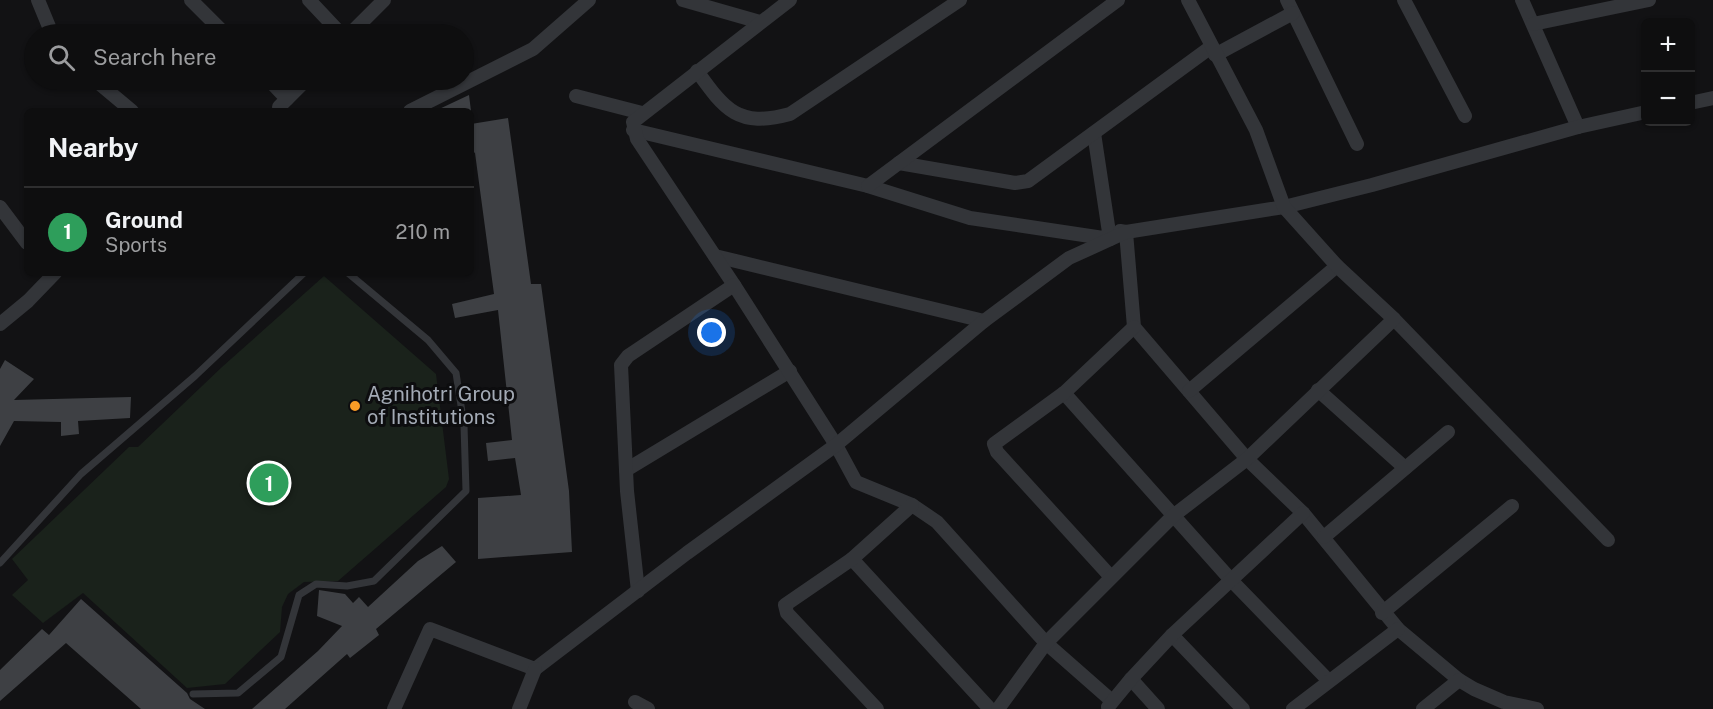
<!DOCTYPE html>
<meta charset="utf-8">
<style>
body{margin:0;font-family:"Public Sans",sans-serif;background:#1c1c1d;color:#f1f3f6}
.controls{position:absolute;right:18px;top:18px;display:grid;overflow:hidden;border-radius:9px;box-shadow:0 2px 4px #0004}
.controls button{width:54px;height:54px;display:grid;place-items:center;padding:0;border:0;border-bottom:2px solid #2e2e2f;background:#0e0e0f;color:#f1f3f6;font:30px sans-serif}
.you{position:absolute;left:712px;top:333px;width:21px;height:21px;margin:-15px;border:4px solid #fff;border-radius:50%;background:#1a73e8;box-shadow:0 0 0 9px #1a73e833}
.badge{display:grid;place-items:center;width:39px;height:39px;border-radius:50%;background:#2563eb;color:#fff;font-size:20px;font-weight:700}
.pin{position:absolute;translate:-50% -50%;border:3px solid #fff;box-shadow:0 2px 6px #0006}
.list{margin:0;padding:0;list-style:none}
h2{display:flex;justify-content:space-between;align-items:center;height:78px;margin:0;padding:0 24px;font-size:26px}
h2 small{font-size:20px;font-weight:400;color:#9b9c9e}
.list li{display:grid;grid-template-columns:39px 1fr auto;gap:18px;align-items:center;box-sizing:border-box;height:90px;padding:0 24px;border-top:2px solid #2e2e2f}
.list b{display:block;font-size:22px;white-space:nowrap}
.list p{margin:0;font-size:20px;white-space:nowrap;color:#9b9c9e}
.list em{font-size:20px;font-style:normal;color:#9b9c9e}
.icon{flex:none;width:33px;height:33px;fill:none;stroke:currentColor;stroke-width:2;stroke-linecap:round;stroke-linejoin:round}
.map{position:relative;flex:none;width:1713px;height:709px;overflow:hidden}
.search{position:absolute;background:#0e0e0f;box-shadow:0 2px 4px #0004;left:24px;top:24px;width:450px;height:66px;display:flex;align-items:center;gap:15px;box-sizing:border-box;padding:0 21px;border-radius:33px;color:#9b9c9e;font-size:22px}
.panel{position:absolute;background:#0e0e0f;box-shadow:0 2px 4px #0004;left:24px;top:108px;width:450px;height:168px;border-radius:9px}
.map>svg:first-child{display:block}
.grass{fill:#1a221b}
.building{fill:#3e4044}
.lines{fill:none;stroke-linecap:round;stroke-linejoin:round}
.service{stroke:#333539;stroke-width:7}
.minor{stroke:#333539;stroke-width:14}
.poi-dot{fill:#f89c26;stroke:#0d0d0f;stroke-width:2}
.labels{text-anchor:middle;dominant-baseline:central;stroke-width:6;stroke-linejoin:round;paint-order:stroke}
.poi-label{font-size:20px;fill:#a3aab5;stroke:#0d0d0f;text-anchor:start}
</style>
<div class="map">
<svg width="1713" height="709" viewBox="0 0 1713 709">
<rect width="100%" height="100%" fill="#121214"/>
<!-- grass -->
<polygon class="grass" points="324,276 436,374 449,479 446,487 338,581 304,582 288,594 282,607 280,632 225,684 187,688 83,593 43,623 12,595 28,580 12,559 129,447 138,447 222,367"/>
<!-- building -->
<g class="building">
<polygon points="469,95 471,111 435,111"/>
<polygon points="508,118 531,284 541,284 569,491 572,552 478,559 478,498 521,495 515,458 488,461 486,443 512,440 498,310 455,318 452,304 494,294 475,153 471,150 471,124"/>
<polygon points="5,360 34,379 14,400 131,397 130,418 78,421 79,434 61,436 61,422 14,421 0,446 0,369"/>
<polygon points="442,546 456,562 376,629 379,635 350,658 347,654 285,709 252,709 318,651 342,626 317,616 319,590 345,594 353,603 359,597 368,607 418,561"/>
<polygon points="81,599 187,693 190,699 205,709 141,709 66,643 0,701 0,670 42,629 49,635"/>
</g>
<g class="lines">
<!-- service -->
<g class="service">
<polyline points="0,563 81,474 195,376 304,273"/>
<polyline points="193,694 238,693 281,657 299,595 316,584 347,586 374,581 466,491 464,425 456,373 428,340 348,273"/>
</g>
<!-- minor -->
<g class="minor">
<polyline points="38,0 52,34"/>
<polyline points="191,0 225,34"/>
<polyline points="309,0 341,34"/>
<polyline points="683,0 760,22"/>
<polyline points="1287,0 1357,144"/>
<polyline points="1404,0 1465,116"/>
<polyline points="1522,0 1578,127"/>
<polyline points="1533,24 1649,0"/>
<polyline points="350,34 384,0"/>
<polyline points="1215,55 1293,13"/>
<path d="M697,71c28,39 41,57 93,43l170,-114"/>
<polyline points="95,80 132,111"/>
<polyline points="269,80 287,99"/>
<polyline points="576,96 642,113"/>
<polyline points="1690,103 1713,98"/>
<polyline points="279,107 306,80"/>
<polyline points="410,111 533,49 589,0"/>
<polyline points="633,130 868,186 970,218 1110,239 1094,133"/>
<polyline points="899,163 1015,183 1028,181 1211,47"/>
<polyline points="868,186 1118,0"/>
<polyline points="0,207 27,243"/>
<polyline points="1120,231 1126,232 1134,327 1247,459 1303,513 1398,629 1459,680 1474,689 1504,702 1537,709"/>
<polyline points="715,256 984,321"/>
<polyline points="734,285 637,139 633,122 790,0"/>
<polyline points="1394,319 1608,540"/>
<polyline points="0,324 28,301 55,273"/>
<polyline points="1318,390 1405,468"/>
<polyline points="1189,391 1337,266"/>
<polyline points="1064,393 1231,580 1328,680"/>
<polyline points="626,470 790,371"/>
<polyline points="1324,537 1448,432"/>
<polyline points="852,559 990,709"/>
<polyline points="1111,577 997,452 994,444 1064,393 1134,327"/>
<polyline points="638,591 627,491 621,365 628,356 734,285 836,445 856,482 912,505 937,522 1046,643 1112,701"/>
<polyline points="1382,613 1512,506"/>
<polyline points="1172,635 1243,709"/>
<polyline points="1131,679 1158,709"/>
<polyline points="635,702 648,709"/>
<polyline points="1108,707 1131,679 1172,635 1303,513"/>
<polyline points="394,709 430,629 535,669 687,553 836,445 984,321 1069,258 1126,232 1284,207 1372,185 1578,127 1646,112"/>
<polyline points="519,709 535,669"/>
<polyline points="877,709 787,613 785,605 852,559 912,505"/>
<polyline points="998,709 1046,643 1173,516 1247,459 1394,319 1337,266 1284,207 1256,130 1188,0"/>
<polyline points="1293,709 1398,629"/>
<polyline points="1423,709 1459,680"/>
</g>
</g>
<!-- markers -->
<circle class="poi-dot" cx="355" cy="406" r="6"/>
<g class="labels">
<!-- poi labels -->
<g class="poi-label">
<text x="367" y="394">Agnihotri Group<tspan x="367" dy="23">of Institutions</tspan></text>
</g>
</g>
</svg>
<div class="controls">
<button>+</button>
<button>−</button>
</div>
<div class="you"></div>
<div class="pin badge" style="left:269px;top:483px;background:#2e9e5b">1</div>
<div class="search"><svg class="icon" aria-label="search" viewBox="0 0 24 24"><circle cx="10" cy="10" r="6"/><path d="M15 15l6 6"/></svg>Search here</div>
<section class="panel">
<h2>Nearby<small></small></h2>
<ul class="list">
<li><span class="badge" style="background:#2e9e5b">1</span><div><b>Ground</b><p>Sports</p></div><em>210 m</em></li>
</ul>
</section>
</div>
